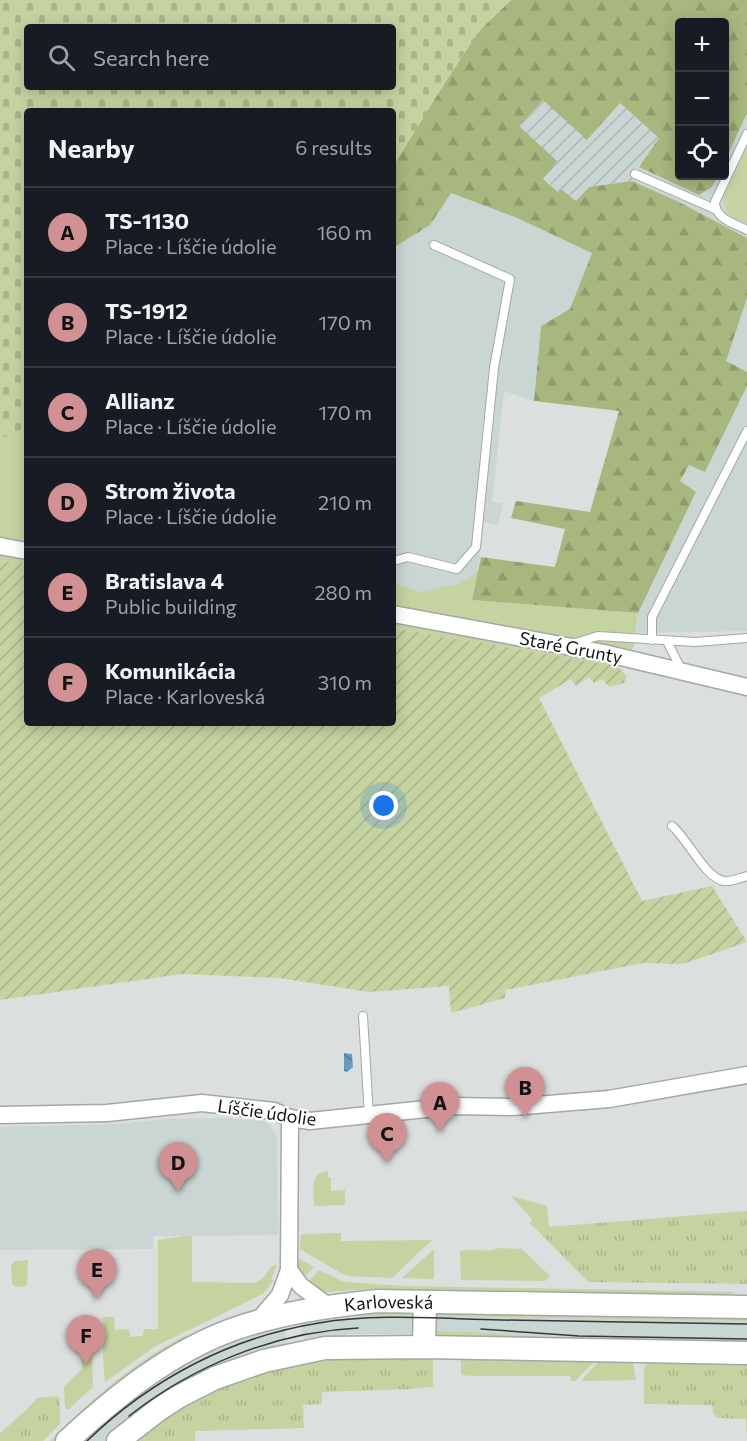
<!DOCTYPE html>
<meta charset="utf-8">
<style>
body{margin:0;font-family:Commissioner,sans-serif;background:#20242c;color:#f1f3f6}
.controls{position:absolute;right:18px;top:18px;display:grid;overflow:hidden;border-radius:6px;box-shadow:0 3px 15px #0003}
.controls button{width:54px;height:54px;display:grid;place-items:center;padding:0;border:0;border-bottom:2px solid #363941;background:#171b24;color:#f1f3f6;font:30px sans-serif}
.you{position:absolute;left:384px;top:806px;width:21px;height:21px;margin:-15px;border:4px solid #fff;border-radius:50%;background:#1a73e8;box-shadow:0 0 0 9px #1a73e833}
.badge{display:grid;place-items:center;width:39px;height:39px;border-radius:50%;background:#d19091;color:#111;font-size:20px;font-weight:700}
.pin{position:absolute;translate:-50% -50px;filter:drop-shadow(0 2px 3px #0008)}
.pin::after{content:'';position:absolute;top:32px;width:21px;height:18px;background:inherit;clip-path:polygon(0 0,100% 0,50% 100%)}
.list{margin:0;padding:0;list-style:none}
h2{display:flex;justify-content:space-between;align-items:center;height:78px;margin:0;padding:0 24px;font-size:26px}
h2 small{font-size:20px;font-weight:400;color:#9ea1a6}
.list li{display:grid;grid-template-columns:39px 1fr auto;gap:18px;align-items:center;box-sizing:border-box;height:90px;padding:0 24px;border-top:2px solid #363941}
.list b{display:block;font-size:22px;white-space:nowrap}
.list p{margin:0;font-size:20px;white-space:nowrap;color:#9ea1a6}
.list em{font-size:20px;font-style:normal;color:#9ea1a6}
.icon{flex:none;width:33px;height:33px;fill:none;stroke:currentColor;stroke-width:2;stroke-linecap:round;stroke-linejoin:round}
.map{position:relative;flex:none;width:747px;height:1441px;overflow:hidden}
.search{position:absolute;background:#171b24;box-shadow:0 3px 15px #0003;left:24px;top:24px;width:372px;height:66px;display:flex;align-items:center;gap:15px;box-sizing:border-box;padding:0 21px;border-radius:6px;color:#9ea1a6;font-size:22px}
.panel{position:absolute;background:#171b24;box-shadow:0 3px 15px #0003;left:24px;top:108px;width:372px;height:618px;border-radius:6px}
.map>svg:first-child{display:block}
.built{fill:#c9d6d3}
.industrial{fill:url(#industrial-furrows)}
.grass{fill:#c5d3a1}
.forest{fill:url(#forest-firs)}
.cemetery{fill:url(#cemetery-stones);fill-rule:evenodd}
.park{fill:url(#park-tufts)}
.garden{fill:url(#garden-furrows)}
.water{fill:url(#water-waves)}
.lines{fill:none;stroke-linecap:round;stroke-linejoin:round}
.service-casing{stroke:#a3a7a6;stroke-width:10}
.minor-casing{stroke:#a3a7a6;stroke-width:19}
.secondary-casing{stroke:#a3a7a6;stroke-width:25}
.service{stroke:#fff;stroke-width:8}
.minor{stroke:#fff;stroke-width:16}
.secondary{stroke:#fff;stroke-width:22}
.tram{stroke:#373838;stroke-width:1.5}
.labels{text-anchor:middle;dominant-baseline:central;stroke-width:4.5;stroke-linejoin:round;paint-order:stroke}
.street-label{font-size:18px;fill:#131414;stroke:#fff}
</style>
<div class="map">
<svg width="747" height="1441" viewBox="0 0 747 1441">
<defs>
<pattern id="industrial-furrows" width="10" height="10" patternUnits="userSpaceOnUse" patternTransform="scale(1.5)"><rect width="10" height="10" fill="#c9d6d3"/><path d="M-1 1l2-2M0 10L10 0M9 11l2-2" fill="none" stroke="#acb7b4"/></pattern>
<pattern id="forest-firs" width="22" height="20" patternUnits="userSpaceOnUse" patternTransform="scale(1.5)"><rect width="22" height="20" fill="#a8b77e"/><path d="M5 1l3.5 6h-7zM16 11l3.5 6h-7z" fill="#909c6c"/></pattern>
<pattern id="cemetery-stones" width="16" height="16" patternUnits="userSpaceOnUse" patternTransform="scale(1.5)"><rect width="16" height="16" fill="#c5d3a1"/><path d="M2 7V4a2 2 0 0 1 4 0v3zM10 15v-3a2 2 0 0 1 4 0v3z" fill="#a8b48a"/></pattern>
<pattern id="park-tufts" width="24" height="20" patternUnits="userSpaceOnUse" patternTransform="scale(1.5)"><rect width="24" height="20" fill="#c5d3a1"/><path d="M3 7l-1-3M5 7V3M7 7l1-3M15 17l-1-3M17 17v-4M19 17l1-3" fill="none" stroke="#a8b48a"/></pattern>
<pattern id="garden-furrows" width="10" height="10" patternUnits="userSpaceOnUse" patternTransform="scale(1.5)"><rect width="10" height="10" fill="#c5d3a1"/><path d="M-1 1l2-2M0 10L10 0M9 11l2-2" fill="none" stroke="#a8b48a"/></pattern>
<pattern id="water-waves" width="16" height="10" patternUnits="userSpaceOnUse" patternTransform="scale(1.5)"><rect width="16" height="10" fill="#6899c0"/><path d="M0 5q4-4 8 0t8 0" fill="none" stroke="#547c9b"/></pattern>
</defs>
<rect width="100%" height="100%" fill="#dbdfde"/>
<!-- built -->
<g class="built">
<polygon points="747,113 747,238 677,201 632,181 639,167 700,195 712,187 718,176 724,176 725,161"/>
<polygon points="450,193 515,217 593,253 570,309 541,326 534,401 504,391 492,502 503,504 498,525 484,522 478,571 460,584 419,593 393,582 393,248 430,225"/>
<polygon points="747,298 747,372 725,362"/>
<polygon points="747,386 747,631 637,633 638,613 696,493 680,481 689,465 705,471"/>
<polygon points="228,1118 263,1121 270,1125 277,1136 278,1235 153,1236 153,1249 0,1250 0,1127 115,1124 165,1119"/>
<polygon points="371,1315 418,1315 413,1332 409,1334 349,1334 305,1344 300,1323"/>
<polygon points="437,1316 747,1321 747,1345 561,1339 491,1333 437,1331"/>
<polygon points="283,1323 288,1347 114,1433 106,1441 79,1441 118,1407 200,1352"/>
</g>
<!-- industrial -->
<polygon class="industrial" points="543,99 620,103 659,138 639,167 632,181 589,187 576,201 561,189 559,192 543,179 519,126"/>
<!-- grass -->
<g class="grass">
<polygon points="747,147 747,224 728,215 723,198"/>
<polygon points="27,427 27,564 0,560 0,439"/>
<polygon points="478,571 472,600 638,613 634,646 617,666 393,628 393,582 419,592 460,584"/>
<path d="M328,1171v6l3,1v13l14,-1v15l-31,1c0,-15 -5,-34 14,-35z"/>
<polygon points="511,1196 547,1206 549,1227 535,1228 530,1224 532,1219"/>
<polygon points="341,1233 341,1241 432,1240 392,1278 348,1276 341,1273 300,1249 301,1234"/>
<polygon points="192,1235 192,1282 255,1283 263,1278 272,1266 277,1265 271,1279 274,1280 263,1294 156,1346 105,1382 103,1358 103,1317 114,1317 115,1330 129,1329 130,1337 143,1336 144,1329 158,1329 158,1240"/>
<path d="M499,1248l23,1 28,27 -5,5 -84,-1 -1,-28c13,-5 25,2 39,-4z"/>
<polygon points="434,1249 434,1279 402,1278"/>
<polygon points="297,1257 314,1267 303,1278 297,1265"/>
<polygon points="28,1260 27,1286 16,1287 12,1284 11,1265 15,1261"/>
<polygon points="319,1270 344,1282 404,1286 739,1292 699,1299 409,1294 381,1288 328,1292 322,1292 307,1283"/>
<polygon points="407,1309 418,1315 350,1316 300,1323 310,1317"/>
<polygon points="436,1313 747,1314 747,1321 437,1316"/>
<polygon points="437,1331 491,1333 562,1339 435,1337"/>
<path d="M190,1333l-133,108h-7c41,-42 87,-81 140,-108z"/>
<polygon points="461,1355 595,1361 575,1381 571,1381 570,1376 475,1376 461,1375"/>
<polygon points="82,1356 92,1356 93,1387 69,1409 65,1409 64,1387 82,1369"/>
<polygon points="599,1361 633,1362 636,1380 581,1381"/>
</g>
<!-- forest -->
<polygon class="forest" points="511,0 747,0 747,113 725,161 724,22 680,22 680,176 718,176 712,187 699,195 639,167 659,138 620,103 587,140 543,100 519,126 557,161 543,179 558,192 561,189 576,201 589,187 632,181 677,201 747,238 747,298 726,361 747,372 747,386 705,472 689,465 680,481 696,492 638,613 472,600 481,557 555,567 565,529 511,518 516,501 590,512 619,411 534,401 541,326 570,309 592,253 515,217 451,193 430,225 393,248 393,166 444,84 479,31"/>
<!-- cemetery -->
<path class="cemetery" d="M0,0h511l-32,31 -35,53 -51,82v-55h-366v316l-27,12zM27,27h366v60h-366z"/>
<!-- park -->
<g class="park">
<polygon points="747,1211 747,1284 588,1282 535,1228"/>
<polygon points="433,1355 433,1387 411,1389 322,1392 322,1404 303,1405 304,1428 195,1431 195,1441 128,1441 214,1387 253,1372 327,1356"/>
<polygon points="747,1360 747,1441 746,1419 718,1418 713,1413 712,1405 644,1404 644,1368 649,1361"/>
<polygon points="57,1396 60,1399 60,1424 43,1441 0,1441 0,1433 26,1410 37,1398"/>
</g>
<!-- garden -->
<polygon class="garden" points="0,560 27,564 27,723 393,723 393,628 617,666 626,675 624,683 609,687 602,679 594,683 589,677 576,686 571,679 539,698 642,901 712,886 747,942 683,964 643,963 505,990 505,998 451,1013 449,986 369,992 280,978 182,974 0,1000"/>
<!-- water -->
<polygon class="water" points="344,1053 352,1054 353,1067 347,1072 344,1071"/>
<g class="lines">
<!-- service casing -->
<g class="service-casing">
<g id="service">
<path d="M747,134l-32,68c0,17 19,21 32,28"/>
<polyline points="635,174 715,209"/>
<polyline points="393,561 408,557 457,569 476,547 494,368 510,279 434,245"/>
<polyline points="652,640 652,617 747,431"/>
<polyline points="667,641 682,671"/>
<polyline points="572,644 598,636 695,642 747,638"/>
<path d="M672,826c16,13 33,52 52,55 7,1 16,-3 23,-5"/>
<polyline points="363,1016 369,1116"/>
</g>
</g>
<!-- minor casing -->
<g class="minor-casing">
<g id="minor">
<polyline points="0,546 27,551"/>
<polyline points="393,614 604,653 747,687"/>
<polyline points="0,1115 107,1113 202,1103 274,1111 290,1118 310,1121 455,1106 512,1107 609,1099 747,1075"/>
<polyline points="289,1270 301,1286 328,1306"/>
<polyline points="257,1322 280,1295 289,1270 290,1118"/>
</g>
</g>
<!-- secondary casing -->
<g class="secondary-casing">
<g id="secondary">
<polyline points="424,1347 425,1302"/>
<path id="s1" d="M67,1441c49,-45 103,-89 167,-112 46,-16 95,-23 143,-28l370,6"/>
<polyline points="118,1441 158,1410 178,1397 215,1378 264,1361 325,1348 424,1347 747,1353"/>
</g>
</g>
<!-- service -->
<use href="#service" class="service"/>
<!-- minor -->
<use href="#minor" class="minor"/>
<!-- secondary -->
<use href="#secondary" class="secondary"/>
<!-- tram -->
<g class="tram">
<polyline points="481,1329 579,1336 747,1339"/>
<path d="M129,1416c65,-51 147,-84 229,-88"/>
<path d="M87,1441c64,-62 144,-104 232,-118 58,-10 123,-4 182,-3 82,1 164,3 246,4"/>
</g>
</g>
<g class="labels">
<!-- street labels -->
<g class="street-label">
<text transform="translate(571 647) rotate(11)">Staré Grunty</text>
<text transform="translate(267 1112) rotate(8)">Líščie údolie</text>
<text stroke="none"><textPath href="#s1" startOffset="360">Karloveská</textPath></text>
</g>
</g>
</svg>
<div class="controls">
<button>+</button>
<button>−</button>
<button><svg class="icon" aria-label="locate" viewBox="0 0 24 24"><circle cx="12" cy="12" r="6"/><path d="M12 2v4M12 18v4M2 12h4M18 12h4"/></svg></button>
</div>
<div class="you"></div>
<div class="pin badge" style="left:440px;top:1132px">A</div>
<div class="pin badge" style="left:525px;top:1117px">B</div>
<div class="pin badge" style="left:387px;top:1163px">C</div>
<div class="pin badge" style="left:178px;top:1192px">D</div>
<div class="pin badge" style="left:97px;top:1299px">E</div>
<div class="pin badge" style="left:86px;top:1365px">F</div>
<div class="search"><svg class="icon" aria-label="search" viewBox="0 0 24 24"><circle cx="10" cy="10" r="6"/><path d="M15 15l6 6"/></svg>Search here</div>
<section class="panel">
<h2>Nearby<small>6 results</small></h2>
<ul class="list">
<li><span class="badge">A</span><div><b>TS-1130</b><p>Place · Líščie údolie</p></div><em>160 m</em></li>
<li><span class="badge">B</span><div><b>TS-1912</b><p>Place · Líščie údolie</p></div><em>170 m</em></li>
<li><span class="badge">C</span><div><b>Allianz</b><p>Place · Líščie údolie</p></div><em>170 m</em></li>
<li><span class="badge">D</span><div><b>Strom života</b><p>Place · Líščie údolie</p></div><em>210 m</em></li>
<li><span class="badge">E</span><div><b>Bratislava 4</b><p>Public building</p></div><em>280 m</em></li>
<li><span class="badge">F</span><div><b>Komunikácia</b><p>Place · Karloveská</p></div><em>310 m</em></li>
</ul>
</section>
</div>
